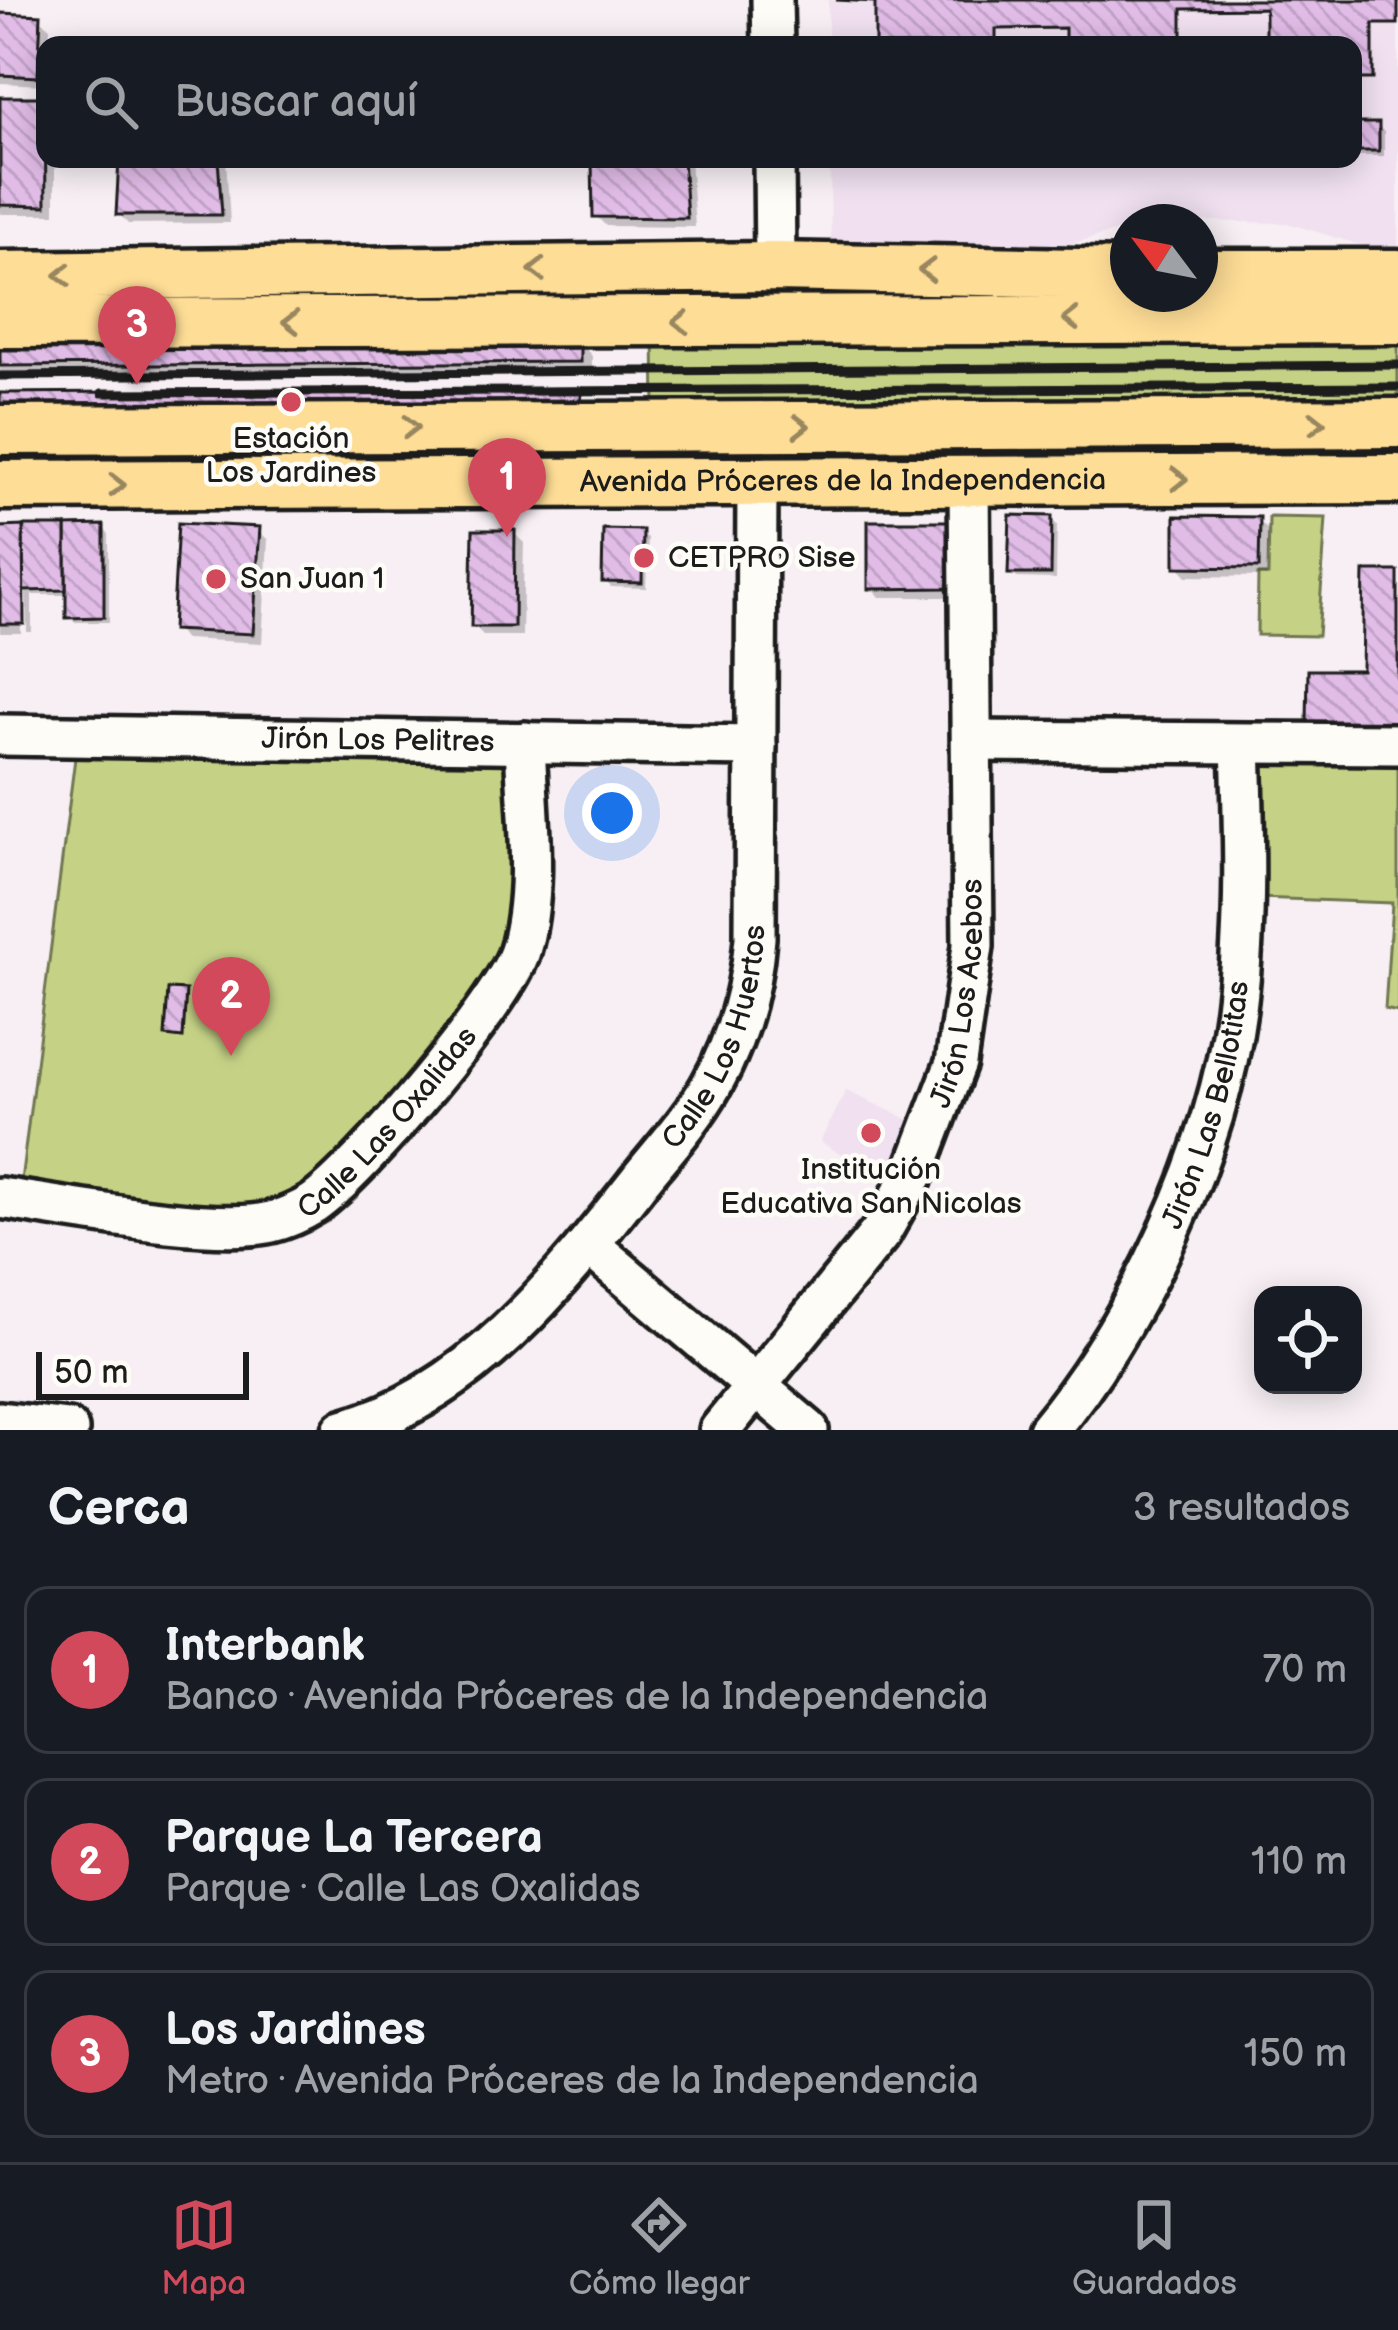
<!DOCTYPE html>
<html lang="es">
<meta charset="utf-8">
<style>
body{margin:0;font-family:"Balsamiq Sans",sans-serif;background:#242831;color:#f1f3f6}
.controls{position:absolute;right:36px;bottom:36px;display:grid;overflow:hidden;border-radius:24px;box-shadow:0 6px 30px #0003}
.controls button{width:108px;height:108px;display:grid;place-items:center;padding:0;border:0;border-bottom:3px solid #363941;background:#171b24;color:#f1f3f6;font:60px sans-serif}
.compass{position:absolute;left:1110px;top:204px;width:108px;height:108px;border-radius:50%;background:#171b24;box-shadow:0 6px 30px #0003;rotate:302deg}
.scale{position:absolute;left:36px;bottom:30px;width:213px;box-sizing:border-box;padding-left:12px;border:6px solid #1c1c1c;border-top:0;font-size:33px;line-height:42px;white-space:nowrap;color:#1c1c1c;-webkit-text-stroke:9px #fdfcf7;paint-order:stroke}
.you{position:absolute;left:612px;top:813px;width:42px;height:42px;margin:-30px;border:9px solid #fff;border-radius:50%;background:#1a73e8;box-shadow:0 0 0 18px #1a73e833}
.badge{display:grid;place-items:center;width:78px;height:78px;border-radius:50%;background:#d1495b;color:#fff;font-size:39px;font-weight:700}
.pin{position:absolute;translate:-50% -99px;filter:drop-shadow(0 3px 6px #0008)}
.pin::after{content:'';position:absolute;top:63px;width:42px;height:36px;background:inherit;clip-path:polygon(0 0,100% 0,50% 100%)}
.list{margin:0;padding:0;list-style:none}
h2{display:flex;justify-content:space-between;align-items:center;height:156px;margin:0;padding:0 48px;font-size:51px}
h2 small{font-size:39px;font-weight:400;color:#9ea1a6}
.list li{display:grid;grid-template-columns:78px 1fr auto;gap:36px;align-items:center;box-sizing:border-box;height:168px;margin:0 24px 24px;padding:0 24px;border:3px solid #363941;border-radius:24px}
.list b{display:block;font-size:45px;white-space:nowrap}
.list p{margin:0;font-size:39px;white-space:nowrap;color:#9ea1a6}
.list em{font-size:39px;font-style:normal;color:#9ea1a6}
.icon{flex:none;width:66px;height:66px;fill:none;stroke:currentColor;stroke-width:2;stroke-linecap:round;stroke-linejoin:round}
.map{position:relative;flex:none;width:1398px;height:1430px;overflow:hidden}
.search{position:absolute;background:#171b24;box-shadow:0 6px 30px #0003;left:36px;right:36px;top:36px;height:132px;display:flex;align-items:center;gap:30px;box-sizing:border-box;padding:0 42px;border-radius:24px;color:#9ea1a6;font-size:45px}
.sheet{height:732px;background:#171b24}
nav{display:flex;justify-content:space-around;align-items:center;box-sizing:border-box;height:168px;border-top:3px solid #363941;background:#171b24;font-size:33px;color:#9ea1a6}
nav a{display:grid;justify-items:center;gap:6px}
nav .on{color:#d1495b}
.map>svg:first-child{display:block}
.built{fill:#f0e0f0}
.green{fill:#c5d286;stroke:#707751;stroke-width:3}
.shadow{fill:#0003}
.building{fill:url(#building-back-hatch);stroke:#1c1c1c;stroke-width:3}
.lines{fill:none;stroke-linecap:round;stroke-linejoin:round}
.minor-casing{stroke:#1c1c1c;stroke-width:48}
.major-casing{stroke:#1c1c1c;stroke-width:57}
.minor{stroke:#fdfcf7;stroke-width:39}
.major{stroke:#fedd96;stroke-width:48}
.rail{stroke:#1c1c1c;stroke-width:9}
.oneway{stroke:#98865f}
.poi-dot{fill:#d1495b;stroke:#fdfcf7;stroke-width:4.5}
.labels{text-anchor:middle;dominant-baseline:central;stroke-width:9;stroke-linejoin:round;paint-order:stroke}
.poi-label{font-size:30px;fill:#1c1c1c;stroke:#fdfcf7}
.street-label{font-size:30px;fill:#1c1c1c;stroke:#fdfcf7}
</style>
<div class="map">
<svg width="1398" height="1430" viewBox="0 0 1398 1430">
<defs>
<pattern id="building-back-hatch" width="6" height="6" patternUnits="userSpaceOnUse" patternTransform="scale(3)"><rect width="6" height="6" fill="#e1bce7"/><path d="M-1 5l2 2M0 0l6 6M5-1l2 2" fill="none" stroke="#c0a1c6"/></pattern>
</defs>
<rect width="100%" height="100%" fill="#f7eff4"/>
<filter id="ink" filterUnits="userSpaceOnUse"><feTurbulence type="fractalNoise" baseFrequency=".00833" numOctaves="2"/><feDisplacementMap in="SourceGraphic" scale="24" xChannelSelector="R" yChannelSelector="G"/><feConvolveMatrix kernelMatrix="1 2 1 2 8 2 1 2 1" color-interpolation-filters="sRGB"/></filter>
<g filter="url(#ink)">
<!-- built -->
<g class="built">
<polygon points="828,0 1398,0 1398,251 1381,251 1287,223 1160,220 1128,222 1128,228 1055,248 831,251 830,159 1353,159 1353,45 828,45"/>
<polygon points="846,1091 921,1125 895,1185 820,1142"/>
</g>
<!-- green -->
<g class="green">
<polygon points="654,332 1398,334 1398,408 655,408"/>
<polygon points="1269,517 1326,518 1318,636 1257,635 1258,575 1268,575"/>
<polygon points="76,750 515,758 510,938 487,980 312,1191 235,1214 21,1181"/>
<polygon points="1398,757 1398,1012 1385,1009 1392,903 1257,898 1256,758"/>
</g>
<!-- shadow -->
<g class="shadow">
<polygon points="839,0 1398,0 1398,25 1374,25 1374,80 1353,80 1353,45 1281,45 1281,40 1268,38 1268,9 1183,10 1183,45 1068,45 1068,29 997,30 997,45 878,45 878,3"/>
<polygon points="0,16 40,18 50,28 45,85 0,83"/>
<polygon points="0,100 45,159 55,159 55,214 0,214"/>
<polygon points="1353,126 1378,126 1384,132 1384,156 1353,156"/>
<polygon points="122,159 226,159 230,223 128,224 119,214"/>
<polygon points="595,159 690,159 695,227 606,226 596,216"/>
<polygon points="1060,159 1201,159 1201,161 1063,162"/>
<polygon points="579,342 592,356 592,374 0,379 0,347"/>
<polygon points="1051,519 1057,525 1056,579 1017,578 1011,572"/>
<polygon points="1258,520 1268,530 1267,577 1187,576 1178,566"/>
<polygon points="947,524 956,533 957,597 880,597 871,587"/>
<polygon points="103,528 109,534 109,622 75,622 69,616 69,595 32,595 32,632 27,632 26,590 20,583 21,633 0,633 0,530"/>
<polygon points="258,530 268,540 262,643 185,639 175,629"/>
<polygon points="514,533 524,543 522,636 484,636 474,626"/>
<polygon points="642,533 648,539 646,588 611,587 605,581"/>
<polygon points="1398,574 1398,734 1323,733 1310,720 1365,673"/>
</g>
<!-- building -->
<g class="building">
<polygon points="836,0 1398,0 1398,24 1373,24 1373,79 1353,79 1353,45 1278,45 1278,39 1265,39 1265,8 1182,9 1182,45 1065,45 1065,28 996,29 996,45 875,45 875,2"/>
<polygon points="0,13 41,15 38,77 0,75"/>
<polygon points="0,97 45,97 46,206 0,205"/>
<rect x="1353" y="123" width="26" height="28"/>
<polygon points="119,159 218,159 222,215 116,215"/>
<polygon points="592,159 683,159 687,218 593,217"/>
<polygon points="580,339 580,362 0,366 0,344"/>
<polygon points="581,388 581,411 0,416 0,393"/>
<polygon points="1010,515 1052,516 1051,574 1008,574"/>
<polygon points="1175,516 1260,517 1259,568 1175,567"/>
<polygon points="868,521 948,521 948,588 868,589"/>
<polygon points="178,523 260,527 253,634 172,630"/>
<polygon points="104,525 104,617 66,618 66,526"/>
<polygon points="23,526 66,526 66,590 23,591"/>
<polygon points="23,526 24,624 0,624 0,527"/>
<polygon points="603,529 643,530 642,583 602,582"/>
<polygon points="473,530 515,530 514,627 471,627"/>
<polygon points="1364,571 1398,571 1398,722 1307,721 1308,670 1362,670"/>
<polygon points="168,989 186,990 183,1038 165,1036"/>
</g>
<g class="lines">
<!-- minor casing -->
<g class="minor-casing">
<g id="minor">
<polyline points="772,0 773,45"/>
<polyline points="774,159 775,267"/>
<path id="s1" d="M0,735l756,11"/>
<polyline points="973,741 1398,744"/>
<path id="s2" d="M0,1198c63,9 216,38 271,24 13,-3 31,-11 42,-18 46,-31 191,-202 207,-253 19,-65 7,-141 5,-209"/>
<polyline points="589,1245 808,1430"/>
<polyline points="0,1422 68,1430"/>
<path id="s3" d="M343,1430c128,-34 217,-149 296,-249 24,-30 53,-61 72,-95 26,-46 40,-96 44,-148l2,-456"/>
<path id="s4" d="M720,1430l161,-198 33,-59 42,-110 17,-117 -4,-464"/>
<path id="s5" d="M1048,1430c90,-108 170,-281 188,-421 11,-89 8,-176 5,-265"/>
</g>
</g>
<!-- major casing -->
<g class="major-casing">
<g id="major">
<polyline points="1200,274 1398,274"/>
<polyline points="0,276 775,267 1128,274"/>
<polyline points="0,323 1398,319"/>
<polyline points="0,430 1398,423"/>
<path id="s6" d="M0,485l1398,-6"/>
</g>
</g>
<!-- minor -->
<use href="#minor" class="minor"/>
<!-- major -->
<use href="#major" class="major"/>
<!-- rail -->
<g class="rail">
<polyline points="0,376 1398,365"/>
<polyline points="102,393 1398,387"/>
</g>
</g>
<!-- one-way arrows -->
<defs><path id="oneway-chevron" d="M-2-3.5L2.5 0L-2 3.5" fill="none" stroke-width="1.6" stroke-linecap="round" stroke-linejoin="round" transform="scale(3)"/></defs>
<g class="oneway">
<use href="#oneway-chevron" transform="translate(537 270) rotate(179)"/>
<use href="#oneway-chevron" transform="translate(927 270) rotate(-179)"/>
<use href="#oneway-chevron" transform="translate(63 275) rotate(179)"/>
<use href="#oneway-chevron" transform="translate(1071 319) rotate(180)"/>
<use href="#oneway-chevron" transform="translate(291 322) rotate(180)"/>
<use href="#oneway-chevron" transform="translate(681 322) rotate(180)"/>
<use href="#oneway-chevron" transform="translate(1317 423)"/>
<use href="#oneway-chevron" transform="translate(801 426)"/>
<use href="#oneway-chevron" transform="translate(411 427)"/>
<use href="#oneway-chevron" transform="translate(1179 479)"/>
<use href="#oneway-chevron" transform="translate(117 485)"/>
</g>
</g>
<!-- markers -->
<g class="poi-dot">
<circle cx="291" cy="402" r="12"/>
<circle cx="644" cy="558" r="12"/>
<circle cx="216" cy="579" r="12"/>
<circle cx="871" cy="1133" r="12"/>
</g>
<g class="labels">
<!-- poi labels -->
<g class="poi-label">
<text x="291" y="439">Estación<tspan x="291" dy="34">Los Jardines</tspan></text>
<text x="668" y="558" text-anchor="start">CETPRO Sise</text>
<text x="240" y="579" text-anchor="start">San Juan 1</text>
<text x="871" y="1170">Institución<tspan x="871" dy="34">Educativa San Nicolas</tspan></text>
</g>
<!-- street labels -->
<g class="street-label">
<text stroke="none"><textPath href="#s6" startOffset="843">Avenida Próceres de la Independencia</textPath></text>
<text stroke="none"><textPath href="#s1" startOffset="378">Jirón Los Pelitres</textPath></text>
<text stroke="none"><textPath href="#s4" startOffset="510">Jirón Los Acebos</textPath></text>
<text stroke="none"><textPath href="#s3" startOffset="561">Calle Los Huertos</textPath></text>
<text stroke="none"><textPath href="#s5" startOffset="366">Jirón Las Bellotitas</textPath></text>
<text stroke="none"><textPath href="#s2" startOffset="429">Calle Las Oxalidas</textPath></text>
</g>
</g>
</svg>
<div class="controls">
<button><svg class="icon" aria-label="locate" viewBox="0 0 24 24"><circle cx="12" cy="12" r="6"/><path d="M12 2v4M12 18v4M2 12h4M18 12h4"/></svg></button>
</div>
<svg class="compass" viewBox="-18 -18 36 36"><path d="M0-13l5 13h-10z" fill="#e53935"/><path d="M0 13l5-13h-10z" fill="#9ea1a6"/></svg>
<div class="scale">50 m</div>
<div class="you"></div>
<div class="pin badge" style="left:507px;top:537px">1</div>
<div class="pin badge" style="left:231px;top:1056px">2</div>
<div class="pin badge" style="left:137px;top:385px">3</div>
<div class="search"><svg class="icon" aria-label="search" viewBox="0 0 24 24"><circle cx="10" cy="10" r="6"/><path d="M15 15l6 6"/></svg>Buscar aquí</div>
</div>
<section class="sheet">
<h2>Cerca<small>3 resultados</small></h2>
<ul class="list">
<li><span class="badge">1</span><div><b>Interbank</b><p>Banco · Avenida Próceres de la Independencia</p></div><em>70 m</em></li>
<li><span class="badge">2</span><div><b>Parque La Tercera</b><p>Parque · Calle Las Oxalidas</p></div><em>110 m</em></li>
<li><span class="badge">3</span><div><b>Los Jardines</b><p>Metro · Avenida Próceres de la Independencia</p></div><em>150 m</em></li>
</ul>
</section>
<nav>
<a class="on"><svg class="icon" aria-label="map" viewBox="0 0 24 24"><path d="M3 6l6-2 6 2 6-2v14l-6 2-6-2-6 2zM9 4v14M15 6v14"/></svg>Mapa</a>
<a><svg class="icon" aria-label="directions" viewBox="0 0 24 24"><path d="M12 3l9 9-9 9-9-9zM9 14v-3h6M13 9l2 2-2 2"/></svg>Cómo llegar</a>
<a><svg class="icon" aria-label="saved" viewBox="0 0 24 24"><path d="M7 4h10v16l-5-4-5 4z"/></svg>Guardados</a>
</nav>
